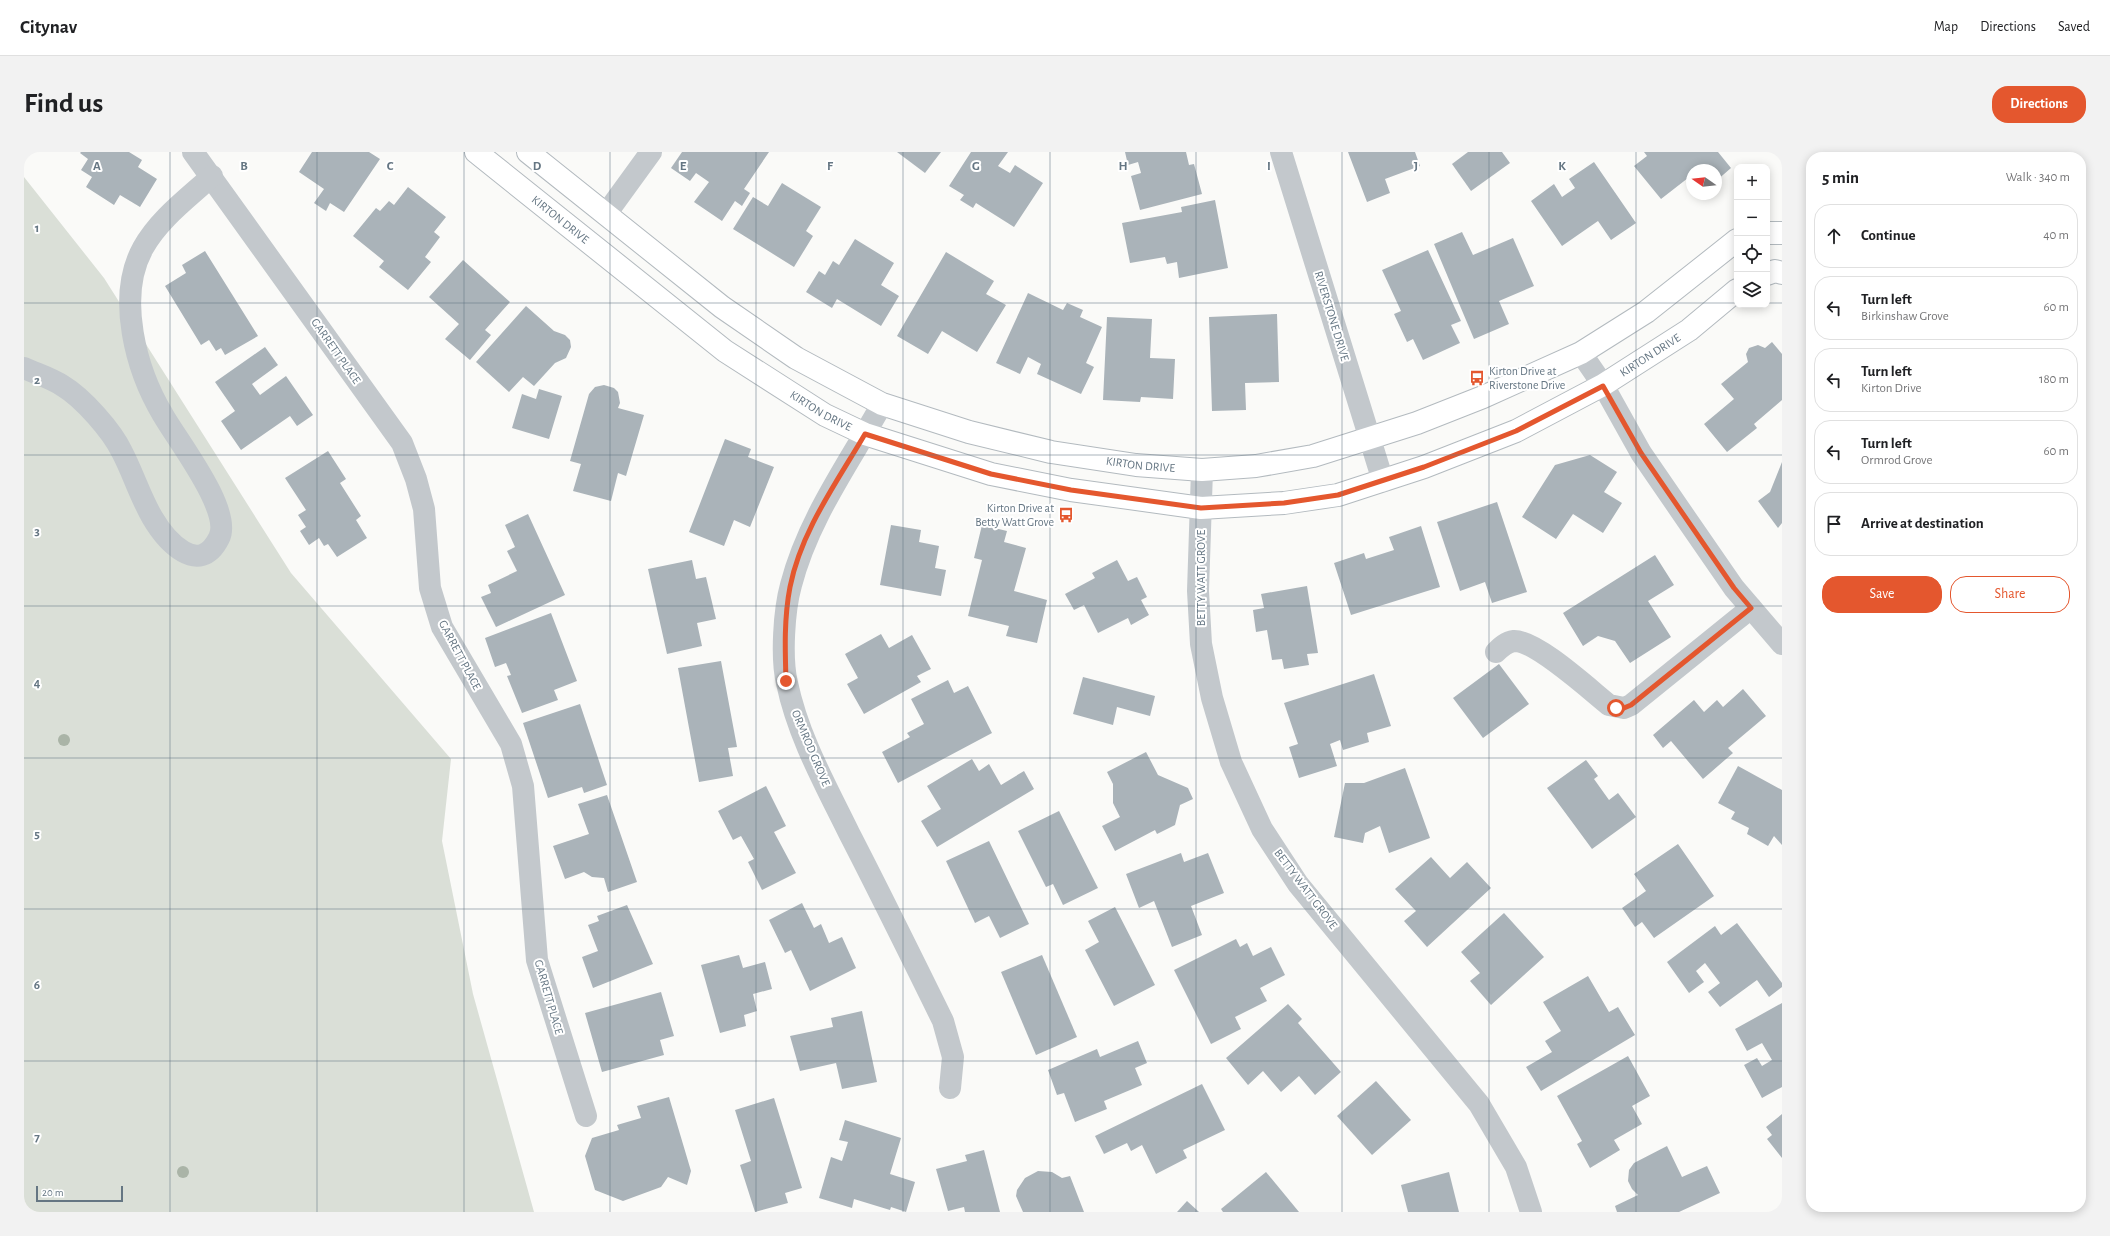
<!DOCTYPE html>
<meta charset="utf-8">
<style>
body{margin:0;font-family:"Alegreya Sans",sans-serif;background:#f2f2f2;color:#202124}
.controls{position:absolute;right:12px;top:12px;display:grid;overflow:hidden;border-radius:8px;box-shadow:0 2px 10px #0003}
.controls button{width:36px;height:36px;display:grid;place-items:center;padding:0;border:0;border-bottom:1px solid #e0e0e0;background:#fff;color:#202124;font:20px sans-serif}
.compass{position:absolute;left:1662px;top:12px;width:36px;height:36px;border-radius:50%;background:#fff;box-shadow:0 2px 10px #0003;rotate:284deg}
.scale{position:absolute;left:12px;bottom:10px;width:87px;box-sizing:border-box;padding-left:4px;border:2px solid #657683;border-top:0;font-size:11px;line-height:14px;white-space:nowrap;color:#657683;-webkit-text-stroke:3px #fff;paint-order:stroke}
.stop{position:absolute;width:12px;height:12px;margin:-9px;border:3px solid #e4572e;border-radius:50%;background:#fff}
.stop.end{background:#e4572e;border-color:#fff;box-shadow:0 1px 4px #0008}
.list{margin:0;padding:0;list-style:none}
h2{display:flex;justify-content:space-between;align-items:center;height:52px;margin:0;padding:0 16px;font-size:17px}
h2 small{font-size:13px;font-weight:400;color:#757577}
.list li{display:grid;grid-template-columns:26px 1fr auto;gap:12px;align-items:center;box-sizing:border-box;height:64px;margin:0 8px 8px;padding:0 8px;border:1px solid #e0e0e0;border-radius:16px}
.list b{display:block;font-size:15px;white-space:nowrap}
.list p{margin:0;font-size:13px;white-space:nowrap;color:#757577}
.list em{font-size:13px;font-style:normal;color:#757577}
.actions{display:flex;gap:8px;padding:12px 16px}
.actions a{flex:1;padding:9px 0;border:1px solid #e4572e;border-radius:16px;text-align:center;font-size:14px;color:#e4572e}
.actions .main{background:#e4572e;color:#fff}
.icon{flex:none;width:22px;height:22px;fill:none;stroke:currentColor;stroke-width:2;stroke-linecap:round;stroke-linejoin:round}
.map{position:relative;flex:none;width:1758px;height:1060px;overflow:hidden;border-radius:16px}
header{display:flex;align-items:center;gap:24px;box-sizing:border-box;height:56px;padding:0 20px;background:#fff;border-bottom:1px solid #e0e0e0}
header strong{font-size:19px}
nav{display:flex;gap:22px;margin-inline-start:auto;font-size:14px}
.intro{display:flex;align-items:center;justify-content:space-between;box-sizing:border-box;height:96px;padding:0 24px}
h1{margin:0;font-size:28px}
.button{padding:10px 18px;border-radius:16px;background:#e4572e;color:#fff;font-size:14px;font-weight:700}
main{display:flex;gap:24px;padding:0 24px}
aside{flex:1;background:#fff;border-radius:16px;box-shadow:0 2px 10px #0003}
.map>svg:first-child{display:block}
.green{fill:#dadfd7}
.building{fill:#aab3b9}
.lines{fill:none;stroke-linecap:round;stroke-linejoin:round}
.secondary-casing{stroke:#b3babf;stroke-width:24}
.street{stroke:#c3c8cc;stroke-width:22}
.secondary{stroke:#fff;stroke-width:22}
.tree{fill:#aab4a7}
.route{stroke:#e4572e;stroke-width:5}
.grid{fill:none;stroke:#657683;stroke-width:1;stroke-opacity:0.55}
.labels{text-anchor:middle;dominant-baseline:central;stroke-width:4;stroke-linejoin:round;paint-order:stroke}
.street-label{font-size:12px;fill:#657683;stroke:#fff}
.poi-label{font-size:12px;fill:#657683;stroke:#fff;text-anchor:start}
.grid-label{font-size:13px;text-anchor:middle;font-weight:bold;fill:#657683;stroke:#fff;stroke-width:4;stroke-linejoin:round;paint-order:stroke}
</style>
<header>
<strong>Citynav</strong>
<nav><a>Map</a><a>Directions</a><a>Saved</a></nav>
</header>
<div class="intro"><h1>Find us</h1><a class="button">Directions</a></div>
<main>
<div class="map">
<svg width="1758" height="1060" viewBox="0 0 1758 1060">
<rect width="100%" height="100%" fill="#fafaf8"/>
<!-- green -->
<polygon class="green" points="0,25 80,126 267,421 427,607 418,689 449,842 510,1060 0,1060"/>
<!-- building -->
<g class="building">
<polygon points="57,0 105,0 118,8 114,15 133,27 116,55 96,43 90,53 62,35 68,25 57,18 64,7 56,1"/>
<polygon points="288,0 345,0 356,7 320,60 306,51 302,59 290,51 300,37 275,20"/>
<polygon points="658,0 745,0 720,37 726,41 718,54 711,49 698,69 670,50 685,30 672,21 666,29 647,16"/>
<polygon points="873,0 917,0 901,21"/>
<polygon points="947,0 984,0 974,14 986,21 991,13 1019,31 990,75 952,51 949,56 936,48 940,43 925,34"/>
<polygon points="1101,0 1162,0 1165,13 1170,12 1178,42 1116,58 1107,24 1117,21 1114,10 1104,13"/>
<polygon points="1324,0 1391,0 1396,14 1361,27 1366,41 1343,50"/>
<polygon points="1444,0 1478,0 1486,11 1447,39 1428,12"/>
<polygon points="1620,0 1694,0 1707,16 1692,29 1692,18 1668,18 1668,31 1664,26 1637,47 1610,14 1623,4"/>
<polygon points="1570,10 1612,71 1587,88 1574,69 1538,94 1507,49 1530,32 1538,45 1551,36 1545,27"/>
<polygon points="758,31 797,55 782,79 789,84 770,115 709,77 729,45 744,54"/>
<polygon points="384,35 422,65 410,80 416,85 401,105 407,110 384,138 355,115 360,109 329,84 352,56 356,59 365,49 370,53"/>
<polygon points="1191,48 1204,116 1155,126 1153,110 1143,112 1141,105 1106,111 1098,71 1158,60 1157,55"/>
<polygon points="1438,80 1449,103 1489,86 1510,134 1475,149 1485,172 1450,187 1410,92"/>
<polygon points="831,87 870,111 857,133 875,144 857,174 813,147 808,156 782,140 795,119 801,123 809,109 815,113"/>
<polygon points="1404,98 1437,169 1427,173 1436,191 1399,208 1389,187 1383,190 1370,162 1377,159 1358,118"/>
<polygon points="181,99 234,184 201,203 197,196 192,199 185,188 177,193 141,134 162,121 158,113"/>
<polygon points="922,100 970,129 962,142 982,153 953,200 918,179 904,202 873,184"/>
<polygon points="439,108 486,150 461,178 467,183 446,208 421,187 435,172 405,145"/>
<polygon points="1004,141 1039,158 1043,151 1059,158 1056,165 1078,175 1062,211 1070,215 1057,242 1013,222 1017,212 1004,205 996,222 972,211"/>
<polygon points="502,154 530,179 541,183 546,188 547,195 542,206 531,211 510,234 499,225 485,240 452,210"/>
<polygon points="1253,162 1255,230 1221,231 1222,258 1188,259 1185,165"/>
<polygon points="1083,165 1128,167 1126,206 1151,207 1149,247 1117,245 1116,250 1079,248"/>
<polygon points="1748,190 1758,202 1758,248 1730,272 1733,276 1703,300 1680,272 1710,247 1697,232 1724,210 1722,202 1725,196 1734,193 1741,196"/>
<polygon points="241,195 254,213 228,232 236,243 262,224 289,263 273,274 266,264 217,298 197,269 211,259 191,230"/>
<polygon points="580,233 590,236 594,240 596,251 594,256 620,263 602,324 594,321 587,349 549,339 557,312 546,309 565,242 571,235"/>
<polygon points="515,237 538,244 525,287 488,276 498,242 512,247"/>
<polygon points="701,287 727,297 724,305 750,315 726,375 710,368 700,394 665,380"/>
<polygon points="304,299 322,327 316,331 337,364 332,368 343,386 313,405 304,392 300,394 295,386 285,393 276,379 282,375 274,363 282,358 261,326"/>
<polygon points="1566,303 1593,320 1580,340 1598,351 1579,381 1549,362 1532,387 1498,365 1531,313"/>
<polygon points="1758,310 1758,371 1754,376 1734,349 1746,340"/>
<polygon points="1473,350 1503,440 1468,451 1461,430 1436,439 1413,370"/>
<polygon points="504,362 541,443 472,475 457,445 467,441 464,433 493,419 483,399 491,395 481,373"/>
<polygon points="867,373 897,378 895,390 915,394 911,416 922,418 917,444 856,433"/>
<polygon points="958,373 983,379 980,390 1002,396 990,439 1023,448 1013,491 982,484 985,474 944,464 958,408 950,406"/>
<polygon points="1397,374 1416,435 1327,463 1310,411 1340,401 1342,407 1370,398 1365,385"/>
<polygon points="1631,403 1650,433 1624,449 1647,485 1606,511 1591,489 1574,484 1559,494 1539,461"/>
<polygon points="668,408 672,427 682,425 692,467 673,471 678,494 643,502 624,417"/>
<polygon points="1093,408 1104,429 1113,425 1123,445 1117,448 1125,463 1107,473 1104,466 1074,481 1060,453 1050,458 1041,442 1071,426 1068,421"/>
<polygon points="1283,434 1294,501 1283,502 1285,513 1260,517 1258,507 1248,508 1243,478 1232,480 1229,458 1240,456 1237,442"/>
<polygon points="527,461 553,529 530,538 534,548 498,561 483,524 487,523 482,511 471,515 461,486"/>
<polygon points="857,482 865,496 888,483 907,517 893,524 897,530 840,562 823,532 834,526 821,502"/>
<polygon points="697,509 713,595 704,596 709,624 675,630 654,516"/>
<polygon points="1475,512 1505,552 1459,586 1429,546"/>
<polygon points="1350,522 1367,574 1343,581 1345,590 1319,598 1316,588 1306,592 1313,614 1275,626 1265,595 1274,592 1260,551"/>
<polygon points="1059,525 1131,544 1126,564 1093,555 1089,573 1049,562"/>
<polygon points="924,528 930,541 944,534 968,581 874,631 858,600 886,585 883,581 900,572 887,547"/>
<polygon points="1719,537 1742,564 1704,596 1709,601 1679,627 1647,589 1639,596 1629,583 1670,548 1680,560 1693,548 1699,555"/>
<polygon points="556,552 583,633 560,641 558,635 524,646 499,571"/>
<polygon points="1122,600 1134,623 1164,636 1169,647 1156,653 1151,673 1133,682 1131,678 1091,699 1078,674 1096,665 1089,651 1089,632 1083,620"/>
<polygon points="948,607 955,619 965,612 977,633 1000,619 1010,637 913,695 897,669 917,657 903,634"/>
<polygon points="1562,608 1574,624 1570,627 1585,648 1594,641 1612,665 1568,697 1523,636"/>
<polygon points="1714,614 1758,638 1758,693 1750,684 1744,694 1723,682 1725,676 1707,667 1711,660 1694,651"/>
<polygon points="1381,616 1406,686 1365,701 1356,674 1341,681 1339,691 1310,685 1321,631 1340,631"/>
<polygon points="742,634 762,674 750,680 772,721 738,738 724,710 730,707 717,684 709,688 694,659"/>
<polygon points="583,643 613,730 584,740 580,726 568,725 560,720 541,727 529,694 565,682 554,652"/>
<polygon points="1035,659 1074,736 1039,753 1029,732 1022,735 994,679"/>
<polygon points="965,689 1005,772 976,786 965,764 951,771 922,709"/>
<polygon points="1654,692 1690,744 1630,786 1618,770 1611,775 1598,756 1622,739 1610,722"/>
<polygon points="1157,701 1160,710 1184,701 1200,741 1167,754 1178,783 1148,795 1130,749 1115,756 1102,722"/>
<polygon points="1407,705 1426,726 1443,710 1467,736 1403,795 1380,769 1392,759 1371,737"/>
<polygon points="778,751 790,776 797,772 805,791 818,785 832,816 786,839 767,798 761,801 745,768"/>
<polygon points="603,753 629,812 569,836 558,805 574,799 564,773 575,769 573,764"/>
<polygon points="1091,755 1131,833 1090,854 1061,798 1075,790 1064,769"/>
<polygon points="1480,761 1520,805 1467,853 1446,829 1456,821 1437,800"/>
<polygon points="1713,771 1758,831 1758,835 1745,845 1733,828 1696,855 1684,840 1696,831 1681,811 1672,819 1680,830 1665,841 1643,810 1691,774 1697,783"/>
<polygon points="1212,787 1216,795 1223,791 1229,804 1247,795 1261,823 1236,836 1243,849 1211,865 1217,877 1187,892 1150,818"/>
<polygon points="715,803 719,816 741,810 748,837 729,842 733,859 720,863 722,874 696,881 677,813"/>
<polygon points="1018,803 1053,885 1012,903 977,820"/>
<polygon points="1564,824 1585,860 1594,855 1611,883 1517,939 1502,915 1528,900 1521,889 1537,879 1519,850"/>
<polygon points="637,840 650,884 636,888 640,903 578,920 561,861"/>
<polygon points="1758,851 1758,935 1738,946 1720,913 1733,906 1738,914 1748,908 1738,891 1723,899 1711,877"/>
<polygon points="1264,852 1278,867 1274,871 1317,920 1291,943 1275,924 1257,940 1239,919 1224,933 1202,906"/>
<polygon points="838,859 853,930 818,937 812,911 776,919 766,884 809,875 807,866"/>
<polygon points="1114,889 1123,911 1111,916 1118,933 1080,949 1083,957 1051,970 1040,941 1033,943 1024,918 1073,897 1076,905"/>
<polygon points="1604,904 1626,944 1608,954 1618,972 1590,988 1596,998 1566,1016 1553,992 1558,989 1533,944"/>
<polygon points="1352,929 1387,968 1348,1003 1313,964"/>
<polygon points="1178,932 1201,978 1159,998 1163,1006 1132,1022 1118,993 1107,999 1103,991 1080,1002 1071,984"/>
<polygon points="645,945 667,1019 663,1033 644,1025 637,1035 599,1049 571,1038 561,1004 568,986 595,978 593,973 617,966 613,954"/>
<polygon points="750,946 778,1036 761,1041 764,1051 731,1060 716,1013 727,1009 711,958"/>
<polygon points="1758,962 1758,1006 1743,987 1748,983 1742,975"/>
<polygon points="821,968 877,986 866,1022 891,1030 882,1060 867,1055 866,1058 830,1047 828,1056 795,1046 807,1005 818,1009 824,990 815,988"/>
<polygon points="1643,994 1658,1025 1683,1014 1696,1041 1655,1060 1593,1060 1591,1054 1614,1043 1608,1037 1604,1029 1605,1018 1610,1011"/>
<polygon points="960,998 976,1060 941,1060 940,1055 924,1059 912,1017 943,1009 941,1003"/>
<polygon points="1014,1019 1028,1020 1038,1026 1046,1024 1060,1060 999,1060 992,1044 993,1038 1001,1026"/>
<polygon points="1242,1020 1275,1060 1199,1060 1197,1057"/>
<polygon points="1425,1020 1435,1060 1384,1060 1377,1033"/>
<polygon points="1163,1049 1175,1060 1153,1060"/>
</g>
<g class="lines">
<!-- secondary casing -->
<g class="secondary-casing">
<g id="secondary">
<path id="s1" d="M452,0l249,199 100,64 40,19 126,40 80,16 130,18 83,-5 54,-8 86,-28 92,-36 87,-46 86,-55 48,-40"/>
<path id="s2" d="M504,0l194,155 74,51 86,46 87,28 82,20 85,13 66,5 54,-4 57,-10 104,-33 66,-26 98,-44 65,-41 91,-72"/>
<polyline points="1743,81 1758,81"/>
<polyline points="1743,122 1751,119 1758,121"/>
</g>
</g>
<!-- street -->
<g class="street">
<polyline points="169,0 378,291 392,327 400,357 406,436 418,475 487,592 499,634 513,808 562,964"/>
<polyline points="1257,0 1359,329"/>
<polyline points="582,62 627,0"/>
<polyline points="1557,201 1579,233 1617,301 1663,368 1710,436 1758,492"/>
<path d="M0,216c13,6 27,10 39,18 20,12 49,45 59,66 11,21 18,44 30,65 14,24 47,61 67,21 14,-27 -42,-98 -56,-123 -27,-45 -47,-118 -20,-167 16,-29 45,-50 69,-72"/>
<path d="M858,252c-33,59 -74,115 -91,181 -7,25 -10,73 -4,98 11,53 38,101 62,150 32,62 63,125 94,188l10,36 -3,31"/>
<polyline points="1178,318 1174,439 1177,492 1188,546 1207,610 1238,677 1274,732 1455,952 1492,1015 1507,1060"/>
<path d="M1472,500c5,-5 10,-10 18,-11 22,-1 76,49 95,64l15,3 7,-3 120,-97"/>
</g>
<!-- secondary -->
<use href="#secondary" class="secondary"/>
</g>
<!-- trees -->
<g class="tree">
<circle cx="40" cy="588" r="6"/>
<circle cx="159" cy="1020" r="6"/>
</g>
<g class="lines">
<!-- route -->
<path class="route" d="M762,529c-1,-32 -2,-63 4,-94 11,-56 47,-105 75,-153l126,40 80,16 130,18 83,-5 54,-8 86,-28 92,-36 87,-45 38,67 93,135 17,20 -120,97 -7,3h-8"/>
</g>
<!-- grid -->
<path class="grid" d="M146,0v1060M293,0v1060M440,0v1060M586,0v1060M732,0v1060M879,0v1060M1026,0v1060M1172,0v1060M1318,0v1060M1465,0v1060M1612,0v1060M0,151h1713M1743,151h15M0,303h1758M0,454h1758M0,606h1758M0,757h1758M0,909h1758"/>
<!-- icons -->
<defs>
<g id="bus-bare" transform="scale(1.2)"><path d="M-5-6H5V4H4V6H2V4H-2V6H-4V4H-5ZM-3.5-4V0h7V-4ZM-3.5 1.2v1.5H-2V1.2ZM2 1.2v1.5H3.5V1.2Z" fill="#e4572e" stroke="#fff" stroke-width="2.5" paint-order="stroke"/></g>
</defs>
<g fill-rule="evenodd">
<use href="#bus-bare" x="1453" y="226"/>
<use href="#bus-bare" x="1042" y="363"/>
</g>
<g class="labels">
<!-- street labels -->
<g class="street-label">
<text stroke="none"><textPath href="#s1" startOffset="108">KIRTON DRIVE</textPath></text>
<text transform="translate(1308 164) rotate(73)">RIVERSTONE DRIVE</text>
<text transform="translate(312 199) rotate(55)">GARRETT PLACE</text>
<text stroke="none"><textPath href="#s1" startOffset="1308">KIRTON DRIVE</textPath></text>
<text stroke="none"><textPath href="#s1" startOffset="432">KIRTON DRIVE</textPath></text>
<text stroke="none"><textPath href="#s2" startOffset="702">KIRTON DRIVE</textPath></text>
<text transform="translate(1177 426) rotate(-90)">BETTY WATT GROVE</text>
<text transform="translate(436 503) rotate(62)">GARRETT PLACE</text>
<text transform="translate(787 596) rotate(67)">ORMROD GROVE</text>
<text transform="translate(1282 737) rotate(53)">BETTY WATT GROVE</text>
<text transform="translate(525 845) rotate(74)">GARRETT PLACE</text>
</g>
<!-- poi labels -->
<g class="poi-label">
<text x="1465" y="219">Kirton Drive at<tspan x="1465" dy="14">Riverstone Drive</tspan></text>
<text x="1030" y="356" text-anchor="end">Kirton Drive at<tspan x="1030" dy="14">Betty Watt Grove</tspan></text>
</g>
</g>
<g class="grid-label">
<text x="73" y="18">A</text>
<text x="220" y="18">B</text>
<text x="366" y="18">C</text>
<text x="513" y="18">D</text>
<text x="659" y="18">E</text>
<text x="806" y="18">F</text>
<text x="952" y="18">G</text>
<text x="1099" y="18">H</text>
<text x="1245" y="18">I</text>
<text x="1392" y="18">J</text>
<text x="1538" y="18">K</text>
<text x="13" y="80">1</text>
<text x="13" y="232">2</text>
<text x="13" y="383">3</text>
<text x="13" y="535">4</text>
<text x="13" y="686">5</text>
<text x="13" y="837">6</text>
<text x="13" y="989">7</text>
</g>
</svg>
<div class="controls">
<button>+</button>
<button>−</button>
<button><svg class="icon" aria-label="locate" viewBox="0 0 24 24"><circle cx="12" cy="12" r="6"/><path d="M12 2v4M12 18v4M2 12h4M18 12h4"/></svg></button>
<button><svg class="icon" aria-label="layers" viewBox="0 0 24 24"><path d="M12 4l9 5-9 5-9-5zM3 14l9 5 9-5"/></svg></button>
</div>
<svg class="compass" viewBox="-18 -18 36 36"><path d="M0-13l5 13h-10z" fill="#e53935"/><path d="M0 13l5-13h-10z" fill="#757577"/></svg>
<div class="scale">20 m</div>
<div class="stop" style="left:1592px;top:556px"></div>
<div class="stop end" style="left:762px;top:529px"></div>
</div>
<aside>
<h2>5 min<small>Walk · 340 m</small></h2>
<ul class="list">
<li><svg class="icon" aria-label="ahead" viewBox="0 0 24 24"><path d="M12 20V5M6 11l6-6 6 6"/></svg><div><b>Continue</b></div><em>40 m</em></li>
<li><svg class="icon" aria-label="left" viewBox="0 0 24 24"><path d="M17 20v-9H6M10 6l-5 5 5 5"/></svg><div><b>Turn left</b><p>Birkinshaw Grove</p></div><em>60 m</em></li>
<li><svg class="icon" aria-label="left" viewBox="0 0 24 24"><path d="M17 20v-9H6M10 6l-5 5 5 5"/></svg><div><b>Turn left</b><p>Kirton Drive</p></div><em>180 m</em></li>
<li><svg class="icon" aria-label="left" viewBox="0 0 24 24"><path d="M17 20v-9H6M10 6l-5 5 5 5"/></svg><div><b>Turn left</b><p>Ormrod Grove</p></div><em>60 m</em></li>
<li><svg class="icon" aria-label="arrive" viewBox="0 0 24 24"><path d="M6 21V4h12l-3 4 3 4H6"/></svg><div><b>Arrive at destination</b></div></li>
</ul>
<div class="actions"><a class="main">Save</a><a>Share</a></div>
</aside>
</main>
